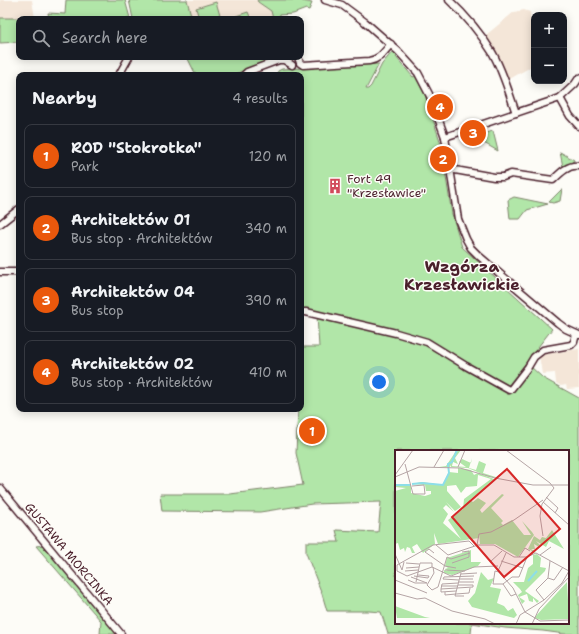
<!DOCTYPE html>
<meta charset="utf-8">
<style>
body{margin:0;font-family:"Shantell Sans",sans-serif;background:#242831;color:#f1f3f6}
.controls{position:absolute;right:12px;top:12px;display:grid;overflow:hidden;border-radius:8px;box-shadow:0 2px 10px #0003}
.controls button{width:36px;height:36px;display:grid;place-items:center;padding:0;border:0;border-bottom:1px solid #363941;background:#171b24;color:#f1f3f6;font:20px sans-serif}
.you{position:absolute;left:379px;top:382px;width:14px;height:14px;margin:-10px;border:3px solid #fff;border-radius:50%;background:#1a73e8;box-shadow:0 0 0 6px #1a73e833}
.badge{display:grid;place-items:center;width:26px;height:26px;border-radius:50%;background:#ea580c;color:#fff;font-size:13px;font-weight:700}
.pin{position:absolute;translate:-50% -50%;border:2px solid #fff;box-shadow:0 1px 4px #0006}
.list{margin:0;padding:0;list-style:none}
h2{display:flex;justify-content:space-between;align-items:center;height:52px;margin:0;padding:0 16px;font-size:17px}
h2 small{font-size:13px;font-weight:400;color:#9ea1a6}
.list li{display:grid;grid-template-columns:26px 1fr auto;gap:12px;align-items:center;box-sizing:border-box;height:64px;margin:0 8px 8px;padding:0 8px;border:1px solid #363941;border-radius:8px}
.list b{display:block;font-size:15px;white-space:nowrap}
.list p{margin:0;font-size:13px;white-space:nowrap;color:#9ea1a6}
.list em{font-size:13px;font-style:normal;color:#9ea1a6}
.icon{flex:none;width:22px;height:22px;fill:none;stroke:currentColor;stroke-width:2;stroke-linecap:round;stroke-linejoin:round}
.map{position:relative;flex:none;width:579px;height:634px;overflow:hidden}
.search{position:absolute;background:#171b24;box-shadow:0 2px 10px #0003;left:16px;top:16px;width:288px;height:44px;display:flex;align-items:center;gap:10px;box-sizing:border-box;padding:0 14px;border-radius:8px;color:#9ea1a6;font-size:15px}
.panel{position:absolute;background:#171b24;box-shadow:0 2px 10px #0003;left:16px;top:72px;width:288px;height:340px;border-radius:8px}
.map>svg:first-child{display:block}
.built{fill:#f4e6d8}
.green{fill:#b1e6a8;stroke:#7e826a;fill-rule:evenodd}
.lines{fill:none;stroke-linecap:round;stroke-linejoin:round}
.minor-casing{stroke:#4a1f2b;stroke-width:9}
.minor{stroke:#fdfcf7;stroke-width:6}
.labels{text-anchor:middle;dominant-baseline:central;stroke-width:3;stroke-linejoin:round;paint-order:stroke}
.poi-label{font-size:12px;fill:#4a1f2b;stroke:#fdfcf7;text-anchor:start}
.street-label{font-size:12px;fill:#4a1f2b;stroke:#fdfcf7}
.district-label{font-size:16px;font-weight:bold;fill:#4a1f2b;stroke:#fdfcf7}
.inset-river{fill:none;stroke:#8ddee8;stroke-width:2}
.inset-road{fill:none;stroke:#b5a4a5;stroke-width:1}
.view{fill:#d62828;fill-opacity:0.15;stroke:#d62828;stroke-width:2}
.inset-edge{fill:none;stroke:#4a1f2b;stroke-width:2}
</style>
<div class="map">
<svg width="579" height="634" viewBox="0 0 579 634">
<rect width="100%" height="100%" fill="#fdfcf7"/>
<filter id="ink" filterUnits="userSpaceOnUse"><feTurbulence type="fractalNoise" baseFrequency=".025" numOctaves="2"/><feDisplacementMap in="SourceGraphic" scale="8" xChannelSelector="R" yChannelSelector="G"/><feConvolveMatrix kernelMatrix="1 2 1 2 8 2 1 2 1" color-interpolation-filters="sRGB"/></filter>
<g filter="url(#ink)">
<!-- built -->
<g class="built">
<polygon points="0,0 32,0 35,18 0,18"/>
<polygon points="187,0 257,0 258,2 271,11 273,19 192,19"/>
<polygon points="524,10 530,12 534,49 534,65 508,80 495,50 486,35 514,12"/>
<polygon points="579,349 579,389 579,388 567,389 566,385 561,386 556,383 555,373 542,374 539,355"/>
</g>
<!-- green -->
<g class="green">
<polygon points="66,0 125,0 130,18 125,19 49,19 48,13 65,14"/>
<polygon points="129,0 187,0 192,19 133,19"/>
<polygon points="257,0 301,0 302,1 312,3 309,10 306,9 293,14 279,15 280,19 273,19 271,11 258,2"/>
<polygon points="216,2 221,19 199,19 196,8"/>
<polygon points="248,12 251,19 237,19 236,16"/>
<polygon points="0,18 35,18 36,19 19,19 19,42 0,43"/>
<polygon points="393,51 398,56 396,57 413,77 415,76 425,95 440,141 452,214 462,247 552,329 507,387 419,336 311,310 301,309 301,75 276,75 278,71 282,69 379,64 366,89 368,89 371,86 382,64"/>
<polygon points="187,57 279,57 232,75 196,75"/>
<polygon points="493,131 498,151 475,138 474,134 477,132 482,134"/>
<polygon points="560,152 574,160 574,161 563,167"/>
<polygon points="562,189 560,201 553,203 549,202"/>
<polygon points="514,197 548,204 527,210 520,219 510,219 508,200"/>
<path d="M317,316l49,13 55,13 89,51 20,-27 13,12 36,20v236h-14l-22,-3 -38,-3 -33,-5 -1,11h-83l-7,-22 -12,-1h-42l-5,-17 -16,-41v-11h33l-3,-12 42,2 3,-30 -69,2 -52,8 -98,-1 -2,-17h70l73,-9 -7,-32 2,-44h3v-62h18zM396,451h172v172h-172z"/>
<polygon points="44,545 117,634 100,634 101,621 36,546"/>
</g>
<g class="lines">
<!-- minor casing -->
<g class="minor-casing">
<g id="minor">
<polyline points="325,0 342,5 365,22 398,51 418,73 430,96 445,137 458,219 466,239 471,248 479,256 558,323 566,329 579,335"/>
<path d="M449,0c16,15 32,34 43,52 11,19 17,41 24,61"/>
<path d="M298,57l2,6 3,2 66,-4c11,-2 14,-8 22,-17"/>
<polyline points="119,75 129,57"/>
<polyline points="244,75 247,72 279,60 284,60 292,65"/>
<polyline points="560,98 570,116 579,126"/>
<polyline points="445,137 560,98 575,84 579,78"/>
<path d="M450,170h5l39,7h9l8,-3 42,6c7,-7 16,-16 26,-14"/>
<polyline points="0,224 19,209"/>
<polyline points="0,272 19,272"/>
<polyline points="301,312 306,312 396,333 427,342 466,366 509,390 511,389 528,367 534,357 543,350 571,345 574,342 576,334"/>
<polyline points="0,488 121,634"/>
</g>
</g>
<!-- minor -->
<use href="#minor" class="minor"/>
</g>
</g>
<!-- icons -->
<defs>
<g id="building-bare" transform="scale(1.2)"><path d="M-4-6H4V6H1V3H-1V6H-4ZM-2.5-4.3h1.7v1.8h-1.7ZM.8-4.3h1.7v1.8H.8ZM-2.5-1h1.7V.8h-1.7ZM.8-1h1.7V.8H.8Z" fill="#d1495b" stroke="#fdfcf7" stroke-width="2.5" paint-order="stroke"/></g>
</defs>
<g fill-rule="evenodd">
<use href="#building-bare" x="335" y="186"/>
</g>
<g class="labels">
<!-- poi labels -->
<g class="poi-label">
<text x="347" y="179">Fort 49<tspan x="347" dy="14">"Krzesławice"</tspan></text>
</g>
<!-- street labels -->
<g class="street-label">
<text transform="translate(69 554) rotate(50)">GUSTAWA MORCINKA</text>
</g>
<!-- district labels -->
<g class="district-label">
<text x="462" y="266">Wzgórza<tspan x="462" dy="18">Krzesławickie</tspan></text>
</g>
</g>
<!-- overview -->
<g transform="translate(395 450)">
<rect width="174" height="174" fill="#fdfcf7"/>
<path d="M66,0l-6,8 3,6 -5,-2 -1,4 14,1 -7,-5 3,-3 9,4 1,-5 -3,10 7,2 3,-9 7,3 -3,9 16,5 -10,-1 -21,-9 -17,-1v-2l-1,2h-11l7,-1 10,-15zM63,18l13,2 3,5 4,-2 16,6 -24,21 3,2 5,-4 8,5 -6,7 2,3 20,-19 2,1 -13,13 12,13 -2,2 2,2 9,-5 12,15h7l-9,-14 10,11 2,3 -16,22 -23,-13h-15l-1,-10v4l-41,6 -4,-11 1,11 -12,9 -6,-9 -5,3 3,6h-3l-2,-5 -3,-1 -2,5 -1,-4 -4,2 -2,-7 -3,1v-53l11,-3 -11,-1v-2l16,-1v9l14,3 6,-2v-3h-5l-1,-6 -13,-1 10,-2 21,3 6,-13 9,1zM83,25l13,4 -27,20 -1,10 -15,11 13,19 -18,-16 5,-9 -5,-6 3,-3 8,7 -8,-10 9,9 6,-4 -14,-16v-5l9,-1 5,8 5,-6 11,-1zM157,80l12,19 -15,-8 -3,6 -10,-6 4,4 -1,2 -5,-3 1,5h-4l5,3 -6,3 2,-4 -4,-2 6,-13 6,4 2,-3 4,1zM76,100v12h10l-3,4 -26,9 -8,-2v-3l4,1 -3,-2 3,-1 -3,-2 2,-8zM142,104l4,4 -1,9 6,1 -1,3 -20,20 14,10 -2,2 -4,-5v4l-4,-1 -2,-7 -8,3 6,4 -3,3 -6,-13 2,4 4,-3 -2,-3 -7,-7h11l4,-14 5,-4v-9zM86,122l7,8 6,-2 -4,9 11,2 -4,14 7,3 4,5 5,-3 4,7 -3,3 -42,-11 -4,-6 7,-8zM172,132l2,37 -28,1 -7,-2zM0,156l30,11 5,1h-33z" fill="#b1e6a8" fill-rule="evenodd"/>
<path class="inset-river" d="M17,34l10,-1 21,2 6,-12 -1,-9 4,-2 5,-12M0,35h15M133,131l9,-10"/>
<path class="inset-road" d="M111,0l44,33 4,5 -12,16 -2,12 3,20M10,14l8,30h12l-1,-9 -12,1M39,17l10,-17M63,17l7,-17M0,25l18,-25M0,27l24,-10 41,1 35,10 38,7h36M151,47l12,11 -3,5M148,52l26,23M41,95l12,10 30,-10h16l20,12h13l9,-4 33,18M82,95l2,-11 12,-2 23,-12 29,-20M39,103l-5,-4 -4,3 20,14 11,2M111,103l-8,18 15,17 12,24 15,9 29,-1M0,104l7,16 2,-8M145,105l11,-8M52,107l4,2 19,-6M124,107l6,-9 5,3M106,111l22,7M95,112l12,-11M11,113l13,1M57,113l17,-6v-6l-7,1M38,117l1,6 -7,12 5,5 6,-3 9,-30M11,118l13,-1M50,120l20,1M2,121l10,5 25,-9 19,9 23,-9 24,-1M2,121v-6l36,-20 36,-4 5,5M10,121l13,-1M104,122l-4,-1 -2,13h10l9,-7h7l8,-20M66,123l-6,23h9M66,124l16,-1M19,126l14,2 1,-2 -11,-1M153,128l6,2 9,-13M153,128l2,-17M48,129l1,-2 30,-1M48,129l16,1M65,129h13M0,130l32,13M13,130l7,3h12l-16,-6M21,132l4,-19h12v4M63,132h16M108,134l8,12 5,-2M63,135h15M46,136h17M46,139l32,-2v-2M46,139l1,-5 16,-1M46,139v3l15,-1M50,142v3l11,-1M0,143l22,6 8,-1 27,13 33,8 10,5M61,144l13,-1 1,-5M149,150l-8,-10 12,-12M121,174l4,-9 24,-15 18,-17 7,-12M137,174l7,-15 30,-32"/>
<path class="view" d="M112,19l53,60 -56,48 -52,-60z"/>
<rect width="174" height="174" class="inset-edge"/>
</g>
</svg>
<div class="controls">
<button>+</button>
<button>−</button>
</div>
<div class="you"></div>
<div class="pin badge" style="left:312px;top:431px">1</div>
<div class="pin badge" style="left:443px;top:159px">2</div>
<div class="pin badge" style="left:473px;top:133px">3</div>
<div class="pin badge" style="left:440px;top:107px">4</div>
<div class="search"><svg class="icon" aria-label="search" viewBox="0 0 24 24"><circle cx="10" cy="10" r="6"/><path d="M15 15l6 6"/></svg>Search here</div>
<section class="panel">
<h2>Nearby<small>4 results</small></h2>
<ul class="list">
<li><span class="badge">1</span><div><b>ROD &quot;Stokrotka&quot;</b><p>Park</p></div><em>120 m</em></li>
<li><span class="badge">2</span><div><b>Architektów 01</b><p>Bus stop · Architektów</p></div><em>340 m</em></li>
<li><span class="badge">3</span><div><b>Architektów 04</b><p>Bus stop</p></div><em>390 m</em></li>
<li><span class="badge">4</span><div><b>Architektów 02</b><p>Bus stop · Architektów</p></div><em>410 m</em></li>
</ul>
</section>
</div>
